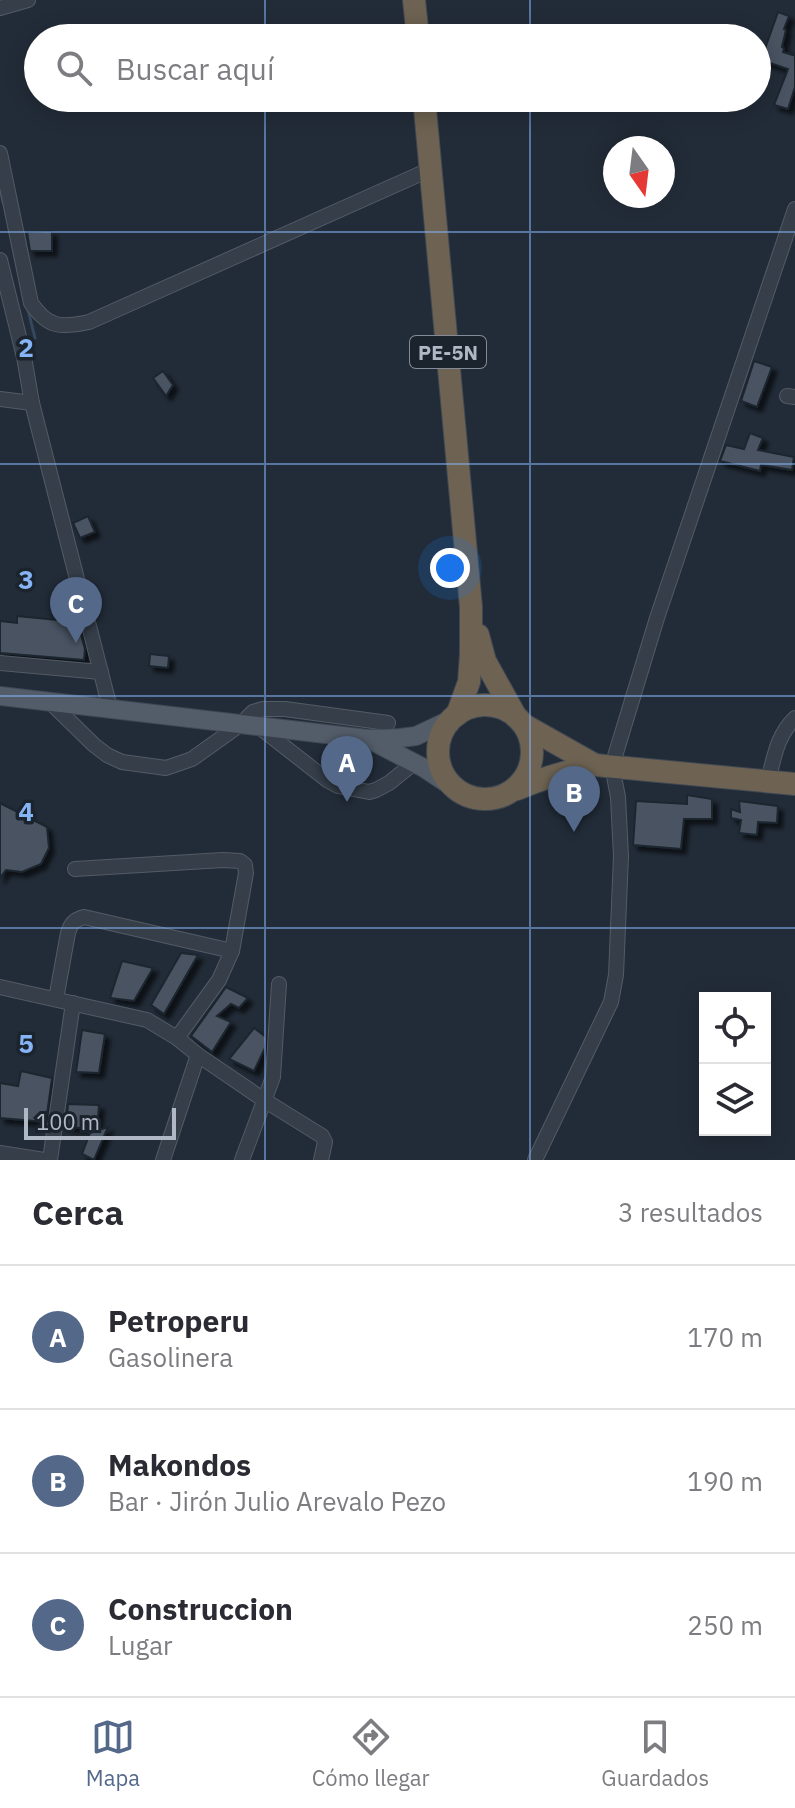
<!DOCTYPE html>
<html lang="es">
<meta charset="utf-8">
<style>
body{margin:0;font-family:"IBM Plex Sans",sans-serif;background:#f2f2f3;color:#2b2b33}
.controls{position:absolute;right:24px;bottom:24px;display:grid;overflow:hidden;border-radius:0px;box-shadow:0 4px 20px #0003}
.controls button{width:72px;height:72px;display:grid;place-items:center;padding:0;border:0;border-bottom:2px solid #e1e1e2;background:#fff;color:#2b2b33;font:40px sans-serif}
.compass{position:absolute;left:603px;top:136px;width:72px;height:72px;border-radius:50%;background:#fff;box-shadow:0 4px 20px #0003;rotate:166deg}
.scale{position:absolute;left:24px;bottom:20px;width:152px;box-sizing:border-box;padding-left:8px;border:4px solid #b0b8c5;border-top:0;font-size:22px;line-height:28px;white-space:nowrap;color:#b0b8c5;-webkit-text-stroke:6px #1b232d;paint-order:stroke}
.you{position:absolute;left:450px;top:568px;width:28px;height:28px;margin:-20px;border:6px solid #fff;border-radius:50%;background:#1a73e8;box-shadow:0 0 0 12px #1a73e833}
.badge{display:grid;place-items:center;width:52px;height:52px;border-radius:50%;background:#54688a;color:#fff;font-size:26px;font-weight:700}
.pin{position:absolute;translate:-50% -66px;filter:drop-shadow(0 2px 4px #0008)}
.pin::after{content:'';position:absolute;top:42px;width:28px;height:24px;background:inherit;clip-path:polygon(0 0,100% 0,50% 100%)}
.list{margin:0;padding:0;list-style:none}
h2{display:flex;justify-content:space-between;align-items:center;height:104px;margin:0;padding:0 32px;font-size:34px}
h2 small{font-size:26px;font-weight:400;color:#7c7c81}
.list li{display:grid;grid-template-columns:52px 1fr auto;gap:24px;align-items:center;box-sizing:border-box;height:144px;padding:0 32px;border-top:2px solid #e1e1e2}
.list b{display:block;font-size:30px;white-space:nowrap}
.list p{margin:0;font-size:26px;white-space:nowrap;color:#7c7c81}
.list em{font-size:26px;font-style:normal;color:#7c7c81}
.icon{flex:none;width:44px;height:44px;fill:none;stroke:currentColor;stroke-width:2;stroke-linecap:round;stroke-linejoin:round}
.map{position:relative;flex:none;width:795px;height:1160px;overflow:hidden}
.search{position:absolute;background:#fff;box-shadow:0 4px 20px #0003;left:24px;right:24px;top:24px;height:88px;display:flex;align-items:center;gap:20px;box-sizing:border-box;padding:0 28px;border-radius:44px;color:#7c7c81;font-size:30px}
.sheet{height:536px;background:#fff}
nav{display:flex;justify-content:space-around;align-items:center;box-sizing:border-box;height:112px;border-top:2px solid #e1e1e2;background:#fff;font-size:22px;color:#7c7c81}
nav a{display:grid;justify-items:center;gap:4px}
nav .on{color:#54688a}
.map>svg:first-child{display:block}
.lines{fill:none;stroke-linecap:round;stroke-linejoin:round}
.stream{stroke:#36485f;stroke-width:3}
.building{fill:#485362;stroke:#1c252f;stroke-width:2;filter:url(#shadow)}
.minor-casing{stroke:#535b66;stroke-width:16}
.major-casing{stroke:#3e4752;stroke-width:20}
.highway-casing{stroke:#404853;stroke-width:24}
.minor{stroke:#353e49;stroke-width:14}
.major{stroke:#535d69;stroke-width:18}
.highway{stroke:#6e6352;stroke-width:22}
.grid{fill:none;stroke:#85b3f4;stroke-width:2;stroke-opacity:0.55}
.labels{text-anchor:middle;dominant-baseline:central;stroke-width:7;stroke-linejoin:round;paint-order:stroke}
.shield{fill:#1b232d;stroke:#838b97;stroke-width:2}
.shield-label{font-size:20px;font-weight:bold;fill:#b0b8c5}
.grid-label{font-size:26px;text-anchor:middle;font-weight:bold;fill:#85b3f4;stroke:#1b232d;stroke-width:7;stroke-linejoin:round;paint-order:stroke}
</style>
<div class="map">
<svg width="795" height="1160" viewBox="0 0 795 1160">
<defs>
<filter id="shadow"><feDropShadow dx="5" dy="5" stdDeviation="2" flood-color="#0009"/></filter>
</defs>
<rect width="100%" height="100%" fill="#222c38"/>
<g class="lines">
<!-- stream -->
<g class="stream">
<polyline points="0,189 3,202"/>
<polyline points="28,310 35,338"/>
</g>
</g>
<!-- building -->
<g class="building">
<polygon points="778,12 789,16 784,29 786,30 782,47 784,48 783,52 793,55 795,53 795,87 788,109 774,105 788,69 761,60"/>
<polygon points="52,231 52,251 30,251 27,232"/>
<polygon points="754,361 772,367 757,407 741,401"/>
<polygon points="163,371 173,385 166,396 153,378"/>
<polygon points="750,433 763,438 758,450 794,457 792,470 761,465 760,471 720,461 726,445 744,449"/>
<polygon points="88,516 95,532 80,538 73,523"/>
<polygon points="17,616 68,621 67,623 78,624 85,649 84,660 0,653 0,621 17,623"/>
<polygon points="150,654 169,656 168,668 149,666"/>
<polygon points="687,795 712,799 712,819 684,819 681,849 633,845 636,801 687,804"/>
<polygon points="739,801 778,806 777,823 758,822 757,835 739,833 741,820 731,818 731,809 740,812"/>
<polygon points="0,803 47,827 49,848 41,864 22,872 6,870 0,878"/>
<polygon points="181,953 198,955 164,1014 151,1005"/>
<polygon points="122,961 153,968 134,1001 110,998"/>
<polygon points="226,987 248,998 239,1008 231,1004 217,1016 231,1022 212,1052 191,1036"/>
<polygon points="254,1028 266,1037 265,1048 254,1071 229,1059"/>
<polygon points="82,1030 105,1034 99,1073 76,1072"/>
<polygon points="21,1071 52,1078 46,1122 0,1118 0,1083 18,1086"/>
<polygon points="68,1104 99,1105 97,1129 66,1127"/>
<polygon points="108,1127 94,1160 82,1154 90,1133"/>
</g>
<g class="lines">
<!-- minor casing -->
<g class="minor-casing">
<g id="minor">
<polyline points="0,8 28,0"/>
<path d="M0,153l31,150c17,25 30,25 58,19l342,-153"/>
<polyline points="0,260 24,357 32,403 110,708"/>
<polyline points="787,396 795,397"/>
<polyline points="0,399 32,403"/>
<polyline points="0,663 101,672"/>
<polyline points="49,701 94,745 107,755 122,762 166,768 192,759 241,724 253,712 263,709 285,709 388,723"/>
<polyline points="258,726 327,780 338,786 369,792 376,790 389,783 415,762"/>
<path d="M768,781c6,-23 9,-46 27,-63"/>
<polyline points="75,869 223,860 240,861 245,865 246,873 232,951 219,980 177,1038"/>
<polyline points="0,987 147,1020 177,1038 198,1055 264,1100 322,1136 325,1142 321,1160"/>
<path d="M56,999l12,-66c3,-10 6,-13 16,-16l148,34"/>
<polyline points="0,1153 44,1160"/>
<polyline points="50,1160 73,1003"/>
<polyline points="163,1160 198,1055"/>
<polyline points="242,1160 273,1077 279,984"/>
<polyline points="535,1160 611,1002 616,975 621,856 618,797 612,766 657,618 795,209"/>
</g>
</g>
<!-- major casing -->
<g class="major-casing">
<g id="major">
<polyline points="0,696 368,739 400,738 416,736 452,719"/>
<polyline points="374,742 424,768 460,792"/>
</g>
</g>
<!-- highway casing -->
<g class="highway-casing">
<g id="highway">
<polyline points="414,0 418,38"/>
<polyline points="424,98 471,607 471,654 469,682 457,715"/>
<polyline points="478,635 485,661 516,717"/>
<circle cx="485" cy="752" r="47"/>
<polyline points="524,725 595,765"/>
<path d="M517,789c26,-11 50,-18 78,-24l200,19"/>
</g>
</g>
<!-- minor -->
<use href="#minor" class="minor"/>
<!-- major -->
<use href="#major" class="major"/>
<!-- highway -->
<use href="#highway" class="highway"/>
</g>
<!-- grid -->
<path class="grid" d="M265,0v38M530,0v38M265,98v1062M530,98v1062M0,232h795M0,464h795M0,696h795M0,928h795"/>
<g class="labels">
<!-- shield labels -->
<rect class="shield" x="410" y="336" width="76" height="32" rx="6"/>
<g class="shield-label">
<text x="448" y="352">PE-5N</text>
</g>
</g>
<g class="grid-label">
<text x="26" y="357">2</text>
<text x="26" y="589">3</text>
<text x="26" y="821">4</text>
<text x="26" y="1053">5</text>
</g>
</svg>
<div class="controls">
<button><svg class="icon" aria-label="locate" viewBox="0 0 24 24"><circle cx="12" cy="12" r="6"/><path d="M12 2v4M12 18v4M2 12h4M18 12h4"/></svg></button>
<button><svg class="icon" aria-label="layers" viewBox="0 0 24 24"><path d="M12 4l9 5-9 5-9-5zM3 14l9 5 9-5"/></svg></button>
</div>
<svg class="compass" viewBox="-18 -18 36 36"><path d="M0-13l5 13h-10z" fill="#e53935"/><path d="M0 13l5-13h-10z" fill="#7c7c81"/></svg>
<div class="scale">100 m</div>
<div class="you"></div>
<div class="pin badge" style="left:347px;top:802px">A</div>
<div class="pin badge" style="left:574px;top:832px">B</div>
<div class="pin badge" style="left:76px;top:643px">C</div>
<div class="search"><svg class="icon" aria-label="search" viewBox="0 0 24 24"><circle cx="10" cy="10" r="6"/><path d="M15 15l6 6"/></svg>Buscar aquí</div>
</div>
<section class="sheet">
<h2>Cerca<small>3 resultados</small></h2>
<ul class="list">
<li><span class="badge">A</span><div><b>Petroperu</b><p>Gasolinera</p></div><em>170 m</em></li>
<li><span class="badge">B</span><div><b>Makondos</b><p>Bar · Jirón Julio Arevalo Pezo</p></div><em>190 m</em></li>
<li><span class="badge">C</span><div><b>Construccion</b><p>Lugar</p></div><em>250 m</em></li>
</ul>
</section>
<nav>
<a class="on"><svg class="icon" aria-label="map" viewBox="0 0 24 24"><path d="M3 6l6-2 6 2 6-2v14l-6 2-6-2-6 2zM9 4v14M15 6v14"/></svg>Mapa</a>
<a><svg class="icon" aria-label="directions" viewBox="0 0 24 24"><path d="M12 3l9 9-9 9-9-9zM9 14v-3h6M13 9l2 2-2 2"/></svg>Cómo llegar</a>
<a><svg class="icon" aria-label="saved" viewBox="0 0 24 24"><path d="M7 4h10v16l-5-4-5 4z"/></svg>Guardados</a>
</nav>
